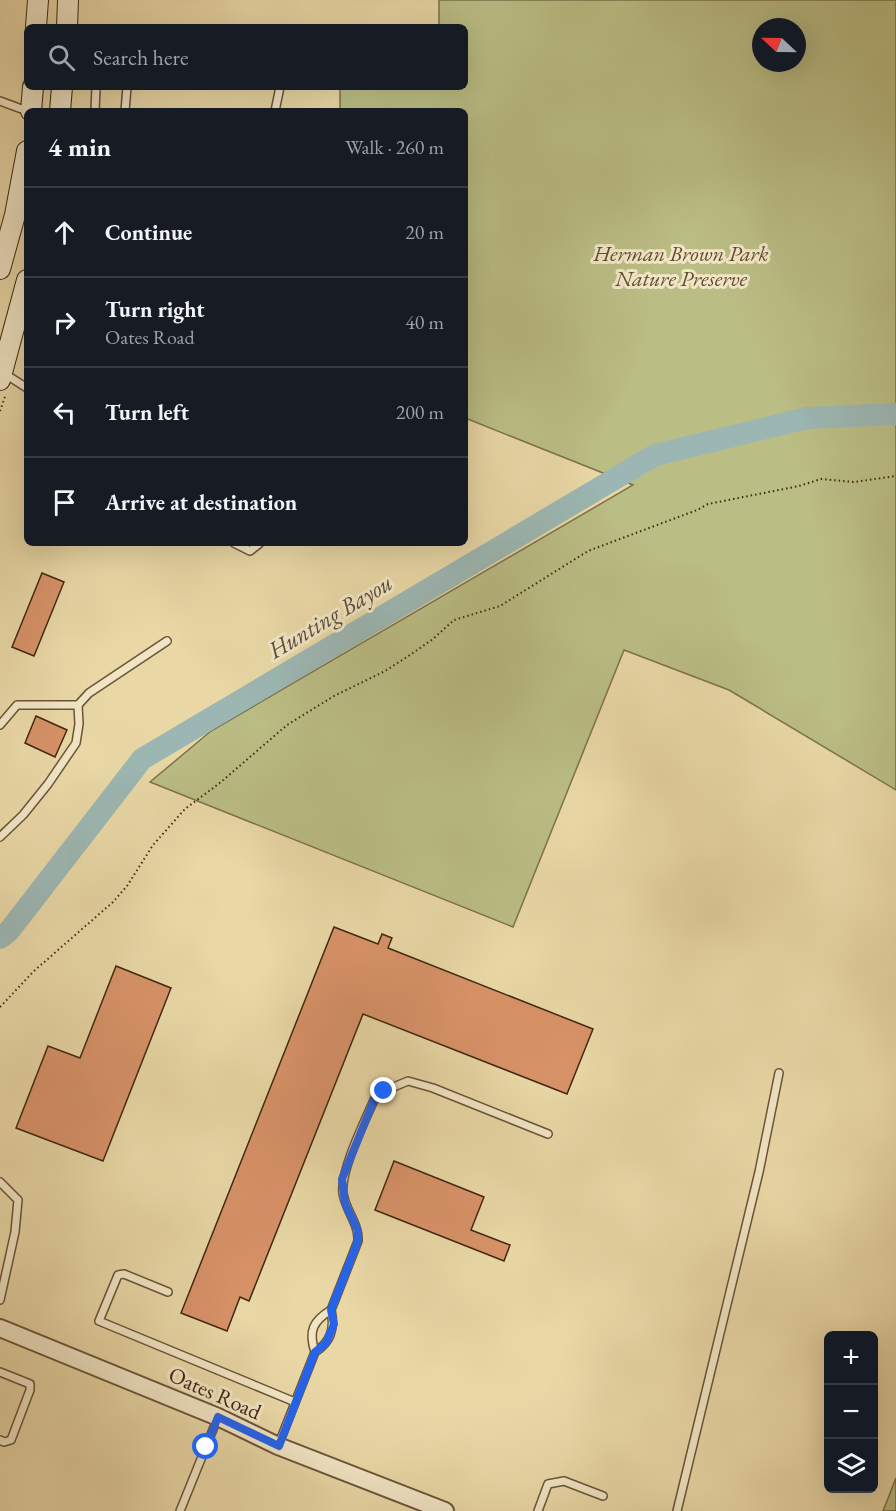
<!DOCTYPE html>
<meta charset="utf-8">
<style>
body{margin:0;font-family:"EB Garamond",serif;background:#242831;color:#f1f3f6}
.controls{position:absolute;right:18px;bottom:18px;display:grid;overflow:hidden;border-radius:9px;box-shadow:0 6px 24px #0002}
.controls button{width:54px;height:54px;display:grid;place-items:center;padding:0;border:0;border-bottom:2px solid #363941;background:#171b24;color:#f1f3f6;font:30px sans-serif}
.compass{position:absolute;left:752px;top:18px;width:54px;height:54px;border-radius:50%;background:#171b24;box-shadow:0 6px 24px #0002;rotate:292deg}
.stop{position:absolute;width:18px;height:18px;margin:-14px;border:4px solid #2563eb;border-radius:50%;background:#fff}
.stop.end{background:#2563eb;border-color:#fff;box-shadow:0 2px 6px #0008}
.list{margin:0;padding:0;list-style:none}
h2{display:flex;justify-content:space-between;align-items:center;height:78px;margin:0;padding:0 24px;font-size:26px}
h2 small{font-size:20px;font-weight:400;color:#9ea1a6}
.list li{display:grid;grid-template-columns:39px 1fr auto;gap:18px;align-items:center;box-sizing:border-box;height:90px;padding:0 24px;border-top:2px solid #363941}
.list b{display:block;font-size:22px;white-space:nowrap}
.list p{margin:0;font-size:20px;white-space:nowrap;color:#9ea1a6}
.list em{font-size:20px;font-style:normal;color:#9ea1a6}
.icon{flex:none;width:33px;height:33px;fill:none;stroke:currentColor;stroke-width:2;stroke-linecap:round;stroke-linejoin:round}
.map{position:relative;flex:none;width:896px;height:1511px;overflow:hidden}
.search{position:absolute;background:#171b24;box-shadow:0 6px 24px #0002;left:24px;top:24px;width:444px;height:66px;display:flex;align-items:center;gap:15px;box-sizing:border-box;padding:0 21px;border-radius:9px;color:#9ea1a6;font-size:22px}
.panel{position:absolute;background:#171b24;box-shadow:0 6px 24px #0002;left:24px;top:108px;width:444px;height:438px;border-radius:9px}
.map>svg:first-child{display:block}
.green{fill:#babd84;stroke:#7c724a;stroke-width:1.5;fill-rule:evenodd}
.lines{fill:none;stroke-linecap:round;stroke-linejoin:round}
.river{stroke:#9cb7b3;stroke-width:22}
.building{fill:#d89268;stroke:#3f2811;stroke-width:1.5}
.service-casing{stroke:#6a5436;stroke-width:10}
.tertiary-casing{stroke:#6a5436;stroke-width:20}
.secondary-casing{stroke:#3f2811;stroke-width:22}
.path{stroke:#3f2811;stroke-width:2;stroke-dasharray:1.5 3;stroke-linecap:butt}
.service{stroke:#f1e5c5;stroke-width:7}
.tertiary{stroke:#f1e5c5;stroke-width:16}
.secondary{stroke:#f1e5c5;stroke-width:20}
.route{stroke:#2563eb;stroke-width:8}
.labels{text-anchor:middle;dominant-baseline:central;stroke-width:6;stroke-linejoin:round;paint-order:stroke}
.park-label{font-size:22px;font-style:italic;fill:#5e4d2e;stroke:#f1e5c5}
.street-label{font-size:22px;fill:#3f2811;stroke:#f1e5c5}
.water-label{font-size:24px;font-style:italic;fill:#564c3a;stroke:#f1e5c5}
</style>
<div class="map">
<svg width="896" height="1511" viewBox="0 0 896 1511">
<rect width="100%" height="100%" fill="#e9d7a6"/>
<filter id="stains"><feTurbulence type="fractalNoise" baseFrequency=".00333" numOctaves="4"/><feColorMatrix values="0 0 0 0 .2 0 0 0 0 .09 0 0 0 0 .02 0 0 0 .5 -.17"/></filter>
<radialGradient id="worn" r=".72"><stop offset=".6" stop-color="#630" stop-opacity="0"/><stop offset="1" stop-color="#630" stop-opacity=".3"/></radialGradient>
<!-- green -->
<g class="green">
<path d="M439,0h457v790l-167,-100 -105,-40 -111,277 -363,-145 61,-51 422,-246 -168,-67v-307h-125v-24h125v-60h-26zM761,27h36v36h-36z"/>
<polygon points="896,1478 896,1511 883,1511"/>
</g>
<g class="lines">
<!-- river -->
<polyline class="river" points="0,938 9,931 142,759 655,455 807,418 896,414"/>
</g>
<!-- building -->
<g class="building">
<polygon points="42,573 64,582 34,656 12,647"/>
<polygon points="36,716 67,730 55,757 25,743"/>
<polygon points="334,927 378,944 382,934 392,938 388,948 593,1029 567,1094 363,1014 249,1301 240,1297 227,1331 181,1313"/>
<polygon points="116,966 171,988 103,1161 16,1128 48,1046 80,1058"/>
<polygon points="394,1161 484,1197 471,1230 510,1245 504,1261 375,1210"/>
</g>
<g class="lines">
<!-- service casing -->
<g class="service-casing">
<g id="service">
<polyline points="0,101 27,111"/>
<polyline points="95,111 96,87"/>
<polyline points="125,111 127,87"/>
<polyline points="275,111 280,87"/>
<polyline points="5,374 27,388"/>
<polyline points="234,543 250,551 260,543"/>
<polyline points="0,725 17,705 78,705"/>
<polyline points="0,837 23,815 48,784 76,743 79,724 78,705 89,693 167,641"/>
<polyline points="0,1182 18,1200 15,1232 0,1300"/>
<polyline points="168,1292 124,1274 118,1275 99,1321 295,1402"/>
<path d="M331,1310l27,-69c1,-18 -13,-31 -15,-48 -3,-22 22,-72 31,-93l10,-9 24,-10 25,7 115,46"/>
<polyline points="0,1372 30,1384 30,1390 11,1440 4,1442 0,1440"/>
<path d="M278,1446l37,-94c16,-10 20,-24 16,-42 -18,11 -23,21 -16,42"/>
<polyline points="180,1511 218,1417"/>
<polyline points="538,1511 548,1484 564,1481 603,1496"/>
<polyline points="677,1511 759,1172 779,1073"/>
</g>
</g>
<!-- tertiary casing -->
<g class="tertiary-casing">
<polyline id="tertiary" points="0,1328 218,1417 278,1446 445,1511"/>
</g>
<!-- secondary casing -->
<g class="secondary-casing">
<g id="secondary">
<polyline points="36,27 38,0"/>
<polyline points="67,27 68,0"/>
<polyline points="31,111 33,87"/>
<polyline points="60,111 62,87"/>
<polyline points="0,269 15,215 27,151"/>
<polyline points="0,380 27,280"/>
</g>
</g>
<!-- path -->
<g class="path">
<polyline points="0,411 6,394"/>
<polyline points="0,1007 34,971 113,902 127,886 153,845 185,809 221,782 287,725 334,696 385,671 410,655 433,639 454,620 500,606 588,551 697,510 708,504 799,486 821,479 854,482 896,476"/>
</g>
<!-- service -->
<use href="#service" class="service"/>
<!-- tertiary -->
<use href="#tertiary" class="tertiary"/>
<!-- secondary -->
<use href="#secondary" class="secondary"/>
</g>
<g class="lines">
<!-- route -->
<polyline class="route" points="206,1447 218,1417 279,1446 315,1352 326,1343 334,1324 331,1310 358,1241 358,1231 345,1203 342,1179 374,1100 384,1091"/>
</g>
<g class="labels">
<!-- park labels -->
<g class="park-label">
<text x="681" y="253">Herman Brown Park<tspan x="681" dy="25">Nature Preserve</tspan></text>
</g>
<!-- street labels -->
<g class="street-label">
<text transform="translate(215 1393) rotate(24)">Oates Road</text>
</g>
<!-- water labels -->
<g class="water-label">
<text transform="translate(330 616) rotate(-31)">Hunting Bayou</text>
</g>
</g>
<rect width="100%" height="100%" filter="url(#stains)"/>
<rect width="100%" height="100%" fill="url(#worn)"/>
</svg>
<div class="controls">
<button>+</button>
<button>−</button>
<button><svg class="icon" aria-label="layers" viewBox="0 0 24 24"><path d="M12 4l9 5-9 5-9-5zM3 14l9 5 9-5"/></svg></button>
</div>
<svg class="compass" viewBox="-18 -18 36 36"><path d="M0-13l5 13h-10z" fill="#e53935"/><path d="M0 13l5-13h-10z" fill="#9ea1a6"/></svg>
<div class="stop" style="left:206px;top:1447px"></div>
<div class="stop end" style="left:384px;top:1091px"></div>
<div class="search"><svg class="icon" aria-label="search" viewBox="0 0 24 24"><circle cx="10" cy="10" r="6"/><path d="M15 15l6 6"/></svg>Search here</div>
<section class="panel">
<h2>4 min<small>Walk · 260 m</small></h2>
<ul class="list">
<li><svg class="icon" aria-label="ahead" viewBox="0 0 24 24"><path d="M12 20V5M6 11l6-6 6 6"/></svg><div><b>Continue</b></div><em>20 m</em></li>
<li><svg class="icon" aria-label="right" viewBox="0 0 24 24"><path d="M7 20v-9h11M14 6l5 5-5 5"/></svg><div><b>Turn right</b><p>Oates Road</p></div><em>40 m</em></li>
<li><svg class="icon" aria-label="left" viewBox="0 0 24 24"><path d="M17 20v-9H6M10 6l-5 5 5 5"/></svg><div><b>Turn left</b></div><em>200 m</em></li>
<li><svg class="icon" aria-label="arrive" viewBox="0 0 24 24"><path d="M6 21V4h12l-3 4 3 4H6"/></svg><div><b>Arrive at destination</b></div></li>
</ul>
</section>
</div>
